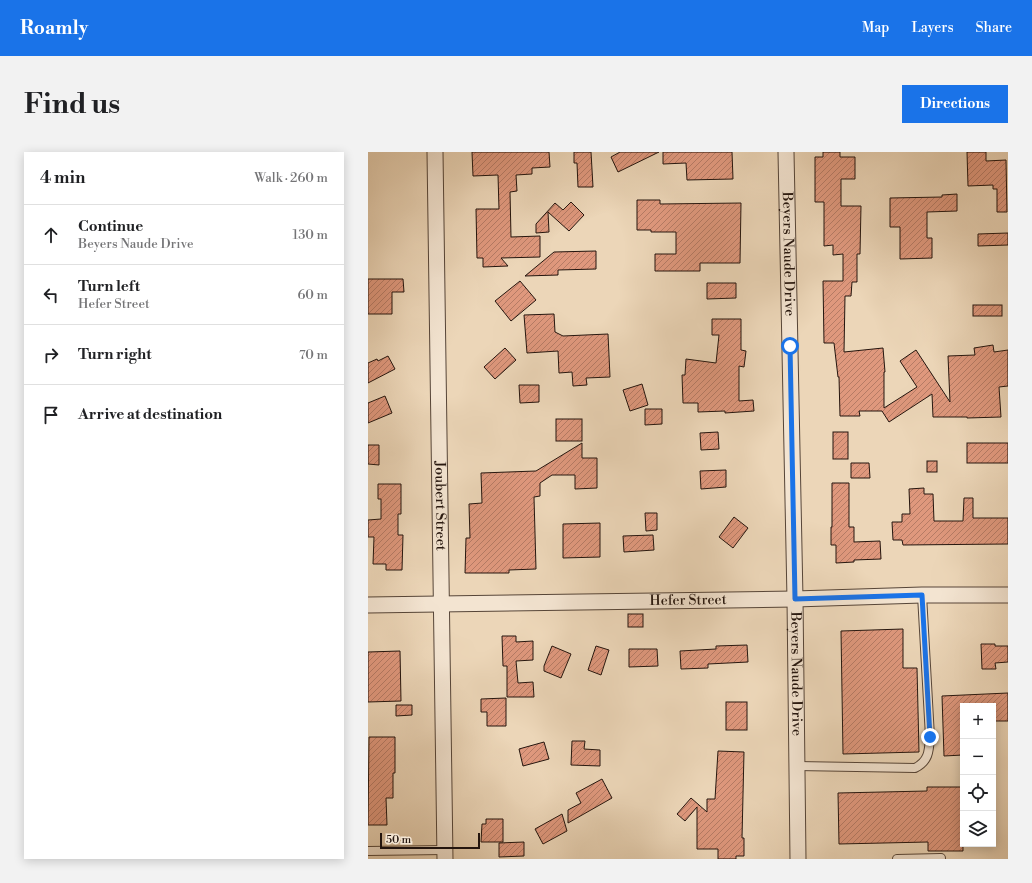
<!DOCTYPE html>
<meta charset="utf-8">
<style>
body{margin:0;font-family:"Libre Bodoni",serif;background:#f2f2f2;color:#202124}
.controls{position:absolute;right:12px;bottom:12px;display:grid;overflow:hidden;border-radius:0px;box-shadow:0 2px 10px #0003}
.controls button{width:36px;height:36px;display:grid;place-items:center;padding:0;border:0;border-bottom:1px solid #e0e0e0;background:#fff;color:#202124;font:20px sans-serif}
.scale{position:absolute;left:12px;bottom:10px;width:100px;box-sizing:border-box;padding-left:4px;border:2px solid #24150e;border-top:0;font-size:11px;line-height:14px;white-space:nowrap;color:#24150e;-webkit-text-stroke:3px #f3e4d1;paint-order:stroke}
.stop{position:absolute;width:12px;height:12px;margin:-9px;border:3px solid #1a73e8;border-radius:50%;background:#fff}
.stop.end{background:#1a73e8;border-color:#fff;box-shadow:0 1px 4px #0008}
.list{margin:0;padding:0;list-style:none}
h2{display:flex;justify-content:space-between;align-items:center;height:52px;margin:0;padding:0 16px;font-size:17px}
h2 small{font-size:13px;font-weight:400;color:#757577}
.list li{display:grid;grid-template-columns:26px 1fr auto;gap:12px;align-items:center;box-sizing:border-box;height:60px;padding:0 16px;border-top:1px solid #e0e0e0}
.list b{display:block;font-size:15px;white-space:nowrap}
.list p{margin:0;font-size:13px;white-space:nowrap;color:#757577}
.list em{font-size:13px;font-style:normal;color:#757577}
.icon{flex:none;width:22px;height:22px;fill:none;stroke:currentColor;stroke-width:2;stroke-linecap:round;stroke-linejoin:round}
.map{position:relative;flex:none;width:640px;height:707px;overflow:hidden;border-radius:0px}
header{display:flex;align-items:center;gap:24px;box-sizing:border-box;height:56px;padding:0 20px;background:#1a73e8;color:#fff}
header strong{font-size:19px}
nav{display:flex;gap:22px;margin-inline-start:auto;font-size:14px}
.intro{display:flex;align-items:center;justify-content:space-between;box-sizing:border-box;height:96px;padding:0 24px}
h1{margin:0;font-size:28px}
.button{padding:10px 18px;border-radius:0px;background:#1a73e8;color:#fff;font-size:14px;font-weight:700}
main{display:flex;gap:24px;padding:0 24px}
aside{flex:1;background:#fff;border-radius:0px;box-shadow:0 2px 10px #0003}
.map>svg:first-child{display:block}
.building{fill:url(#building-hatch);stroke:#24150e}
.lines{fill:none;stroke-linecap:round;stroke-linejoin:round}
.lane-casing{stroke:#564538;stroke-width:10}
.street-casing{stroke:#564538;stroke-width:17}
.lane{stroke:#f3e4d1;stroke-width:8}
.street{stroke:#f3e4d1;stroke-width:15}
.route{stroke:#1a73e8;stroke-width:5}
.labels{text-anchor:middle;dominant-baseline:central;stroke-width:4;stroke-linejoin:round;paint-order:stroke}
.street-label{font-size:14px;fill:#24150e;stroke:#f3e4d1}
</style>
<header>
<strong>Roamly</strong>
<nav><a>Map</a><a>Layers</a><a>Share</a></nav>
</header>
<div class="intro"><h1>Find us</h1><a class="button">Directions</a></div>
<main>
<aside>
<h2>4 min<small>Walk · 260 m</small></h2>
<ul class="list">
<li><svg class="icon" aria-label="ahead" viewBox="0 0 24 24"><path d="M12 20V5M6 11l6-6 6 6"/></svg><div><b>Continue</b><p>Beyers Naude Drive</p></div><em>130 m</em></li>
<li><svg class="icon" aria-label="left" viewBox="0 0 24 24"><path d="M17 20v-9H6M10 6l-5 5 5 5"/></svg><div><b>Turn left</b><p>Hefer Street</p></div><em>60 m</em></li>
<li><svg class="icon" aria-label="right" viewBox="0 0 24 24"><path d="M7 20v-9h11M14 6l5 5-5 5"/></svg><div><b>Turn right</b></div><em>70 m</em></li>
<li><svg class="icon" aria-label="arrive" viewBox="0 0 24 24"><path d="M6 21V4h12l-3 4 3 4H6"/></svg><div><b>Arrive at destination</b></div></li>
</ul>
</aside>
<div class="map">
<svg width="640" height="707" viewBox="0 0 640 707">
<defs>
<pattern id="building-hatch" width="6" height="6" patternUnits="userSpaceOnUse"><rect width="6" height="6" fill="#df987d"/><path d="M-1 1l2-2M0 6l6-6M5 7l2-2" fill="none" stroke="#b57b65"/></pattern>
</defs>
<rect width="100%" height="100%" fill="#ecd6b8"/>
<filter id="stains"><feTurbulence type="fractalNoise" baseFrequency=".005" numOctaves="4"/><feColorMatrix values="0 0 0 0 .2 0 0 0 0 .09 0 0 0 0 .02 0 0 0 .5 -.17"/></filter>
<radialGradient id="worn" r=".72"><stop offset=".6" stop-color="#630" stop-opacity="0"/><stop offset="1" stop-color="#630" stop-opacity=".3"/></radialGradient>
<!-- building -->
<g class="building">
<polygon points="104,0 181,0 182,15 164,16 164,22 148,23 149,39 142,40 143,85 172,84 172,105 133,106 140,114 115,115 115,106 109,106 108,57 131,57 130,23 105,24"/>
<polygon points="206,0 223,0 225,35 210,35 209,11 206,11"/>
<polygon points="252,0 291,0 250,20 243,5"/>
<polygon points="295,0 364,0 365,27 319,28 318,11 295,12"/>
<polygon points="455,0 472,0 472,5 487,5 487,27 473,27 473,54 493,54 492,102 489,102 489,130 484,130 483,144 477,144 476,200 515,196 517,220 516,220 516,256 549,235 532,209 548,198 582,250 580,204 607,203 606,196 625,193 626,200 640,198 640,234 631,235 633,265 599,266 599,265 565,265 564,242 521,270 514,259 491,259 492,264 472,264 471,225 470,225 466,191 456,191 455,129 475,129 475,102 465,103 465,93 456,94 456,50 447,50 447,5 455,5"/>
<polygon points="599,0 618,0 618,9 638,8 639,60 629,60 629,37 625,37 625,33 600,34"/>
<polygon points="589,42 589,59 559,60 559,86 564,86 564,106 532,107 532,75 522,75 522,46 574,45 574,43"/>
<polygon points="269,48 292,48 292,52 373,51 372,111 332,111 332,119 287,119 287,102 308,102 308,80 283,80 283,78 269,78"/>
<polygon points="203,50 216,63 201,79 180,60 181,80 168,81 168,72 187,51 195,58"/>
<polygon points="640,81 640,93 610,94 610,82"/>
<polygon points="228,99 228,117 190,118 190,123 157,124 186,100"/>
<polygon points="0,127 35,127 36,140 24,140 24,162 0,162"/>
<polygon points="152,129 168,148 143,169 127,149"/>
<polygon points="339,131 368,131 368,146 339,147"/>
<rect x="605" y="153" width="29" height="11"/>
<polygon points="186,162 187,180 195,184 240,182 242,225 218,226 219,233 205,234 204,220 191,221 190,199 159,201 156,163"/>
<polygon points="344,167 373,167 373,198 378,199 376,215 371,214 371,249 385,248 386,259 357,261 357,259 330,260 330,251 315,251 314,223 317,223 318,207 348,211 351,183 344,183"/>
<polygon points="137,196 148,208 127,227 116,215"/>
<polygon points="20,204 27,217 0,231 0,211 9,207 10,209"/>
<polygon points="274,232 280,253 262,259 255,238"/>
<polygon points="151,233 171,233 171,250 152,251"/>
<polygon points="17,244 24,261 0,271 0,251"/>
<polygon points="277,257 294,257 294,272 277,273"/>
<rect x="188" y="267" width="26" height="22"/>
<polygon points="350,280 351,297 333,298 332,281"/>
<rect x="465" y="280" width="15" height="27"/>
<polygon points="214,291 214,306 229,306 229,336 207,337 207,323 184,323 172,331 172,344 166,345 168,417 141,418 141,421 97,421 98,386 102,386 101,352 114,351 113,321 168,319"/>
<rect x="599" y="291" width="41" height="20"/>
<polygon points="0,293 11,293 11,313 0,312"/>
<rect x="559" y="309" width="10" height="11"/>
<polygon points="483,311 501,311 502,326 483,326"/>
<polygon points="358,318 358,335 333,337 332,319"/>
<polygon points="464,331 481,331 481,375 486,375 486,390 512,389 513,407 486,408 486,410 468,411 468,393 463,393 463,375 464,375"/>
<polygon points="10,332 33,332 33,362 30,362 30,383 35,383 34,418 18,418 18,412 5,412 6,385 0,385 0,368 13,367 13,347 10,347"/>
<polygon points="556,336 556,342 565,342 566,369 595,369 596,346 605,346 605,366 640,366 640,392 535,393 534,388 525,388 524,370 534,370 534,362 542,362 541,337"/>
<polygon points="277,361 289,361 289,378 278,379"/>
<polygon points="366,365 380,376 365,396 351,385"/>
<polygon points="232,371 232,405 195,406 195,372"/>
<polygon points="285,383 286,398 256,400 255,384"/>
<rect x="260" y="462" width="15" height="13"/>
<polygon points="535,477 535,516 549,516 551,600 475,602 473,479"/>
<polygon points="134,484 148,484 148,490 165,489 165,508 148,509 150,531 165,530 166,545 139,545 139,514 135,514"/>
<polygon points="613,492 627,492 627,494 640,494 640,510 627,511 628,517 614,517"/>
<polygon points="379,493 380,510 340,512 340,516 313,517 312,499 348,497 348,494"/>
<polygon points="184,494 203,502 193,526 176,519 176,514"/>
<polygon points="228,494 241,498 233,523 220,518"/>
<polygon points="261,497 289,497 290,514 261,515"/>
<polygon points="32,499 33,549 0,550 0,500"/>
<polygon points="640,541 640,569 625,569 625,554 595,554 595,603 576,604 574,544"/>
<polygon points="138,546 138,574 119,574 119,560 113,560 113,547"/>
<rect x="358" y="550" width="21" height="28"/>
<polygon points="28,553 44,553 44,563 28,564"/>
<polygon points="1,585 27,585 27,621 25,621 25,646 18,646 19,673 0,673"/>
<polygon points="204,589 217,589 216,597 232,598 232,614 203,613"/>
<polygon points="176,590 181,607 155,614 151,597"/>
<polygon points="350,599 376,600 374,686 376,686 376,704 368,704 368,707 350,707 350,697 329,697 329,655 317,669 309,662 323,646 339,660 339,647 347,647"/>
<polygon points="234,627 244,646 200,671 200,658 213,651 208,641"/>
<polygon points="559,635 595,635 595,699 560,699 560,690 471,692 470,641 559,639"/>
<polygon points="194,662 199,679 175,692 167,677"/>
<polygon points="118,667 135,667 135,690 113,690 114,672 118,672"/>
<polygon points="156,690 156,704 131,705 131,691"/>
</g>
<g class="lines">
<!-- lane casing -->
<g class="lane-casing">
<g id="lane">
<path d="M429,614l118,2c14,-7 14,-17 15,-31l-8,-142"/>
<polyline points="0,699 76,698"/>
<polyline points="529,707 573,706"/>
</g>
</g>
<!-- street casing -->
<g class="street-casing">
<g id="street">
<path id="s1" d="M67,0l10,707"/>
<path id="s2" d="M418,0l9,447 3,260"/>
<path id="s3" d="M0,453l427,-6 127,-4h86"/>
</g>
</g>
<!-- lane -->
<use href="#lane" class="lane"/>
<!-- street -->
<use href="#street" class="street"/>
</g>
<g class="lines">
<!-- route -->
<polyline class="route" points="422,194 427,447 554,443 562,585"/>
</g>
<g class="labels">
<!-- street labels -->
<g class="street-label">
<text stroke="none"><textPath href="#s2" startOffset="102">Beyers Naude Drive</textPath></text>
<text stroke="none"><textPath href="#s1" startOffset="354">Joubert Street</textPath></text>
<text stroke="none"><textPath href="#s3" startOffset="320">Hefer Street</textPath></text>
<text stroke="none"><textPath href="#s2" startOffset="522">Beyers Naude Drive</textPath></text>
</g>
</g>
<rect width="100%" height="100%" filter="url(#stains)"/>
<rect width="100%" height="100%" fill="url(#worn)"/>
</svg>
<div class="controls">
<button>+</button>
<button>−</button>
<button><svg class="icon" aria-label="locate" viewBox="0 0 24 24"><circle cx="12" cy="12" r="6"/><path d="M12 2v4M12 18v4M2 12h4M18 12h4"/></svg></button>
<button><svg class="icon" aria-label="layers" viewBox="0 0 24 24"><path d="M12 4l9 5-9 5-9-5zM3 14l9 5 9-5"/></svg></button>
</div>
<div class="scale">50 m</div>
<div class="stop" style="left:422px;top:194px"></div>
<div class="stop end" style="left:562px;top:585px"></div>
</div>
</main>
